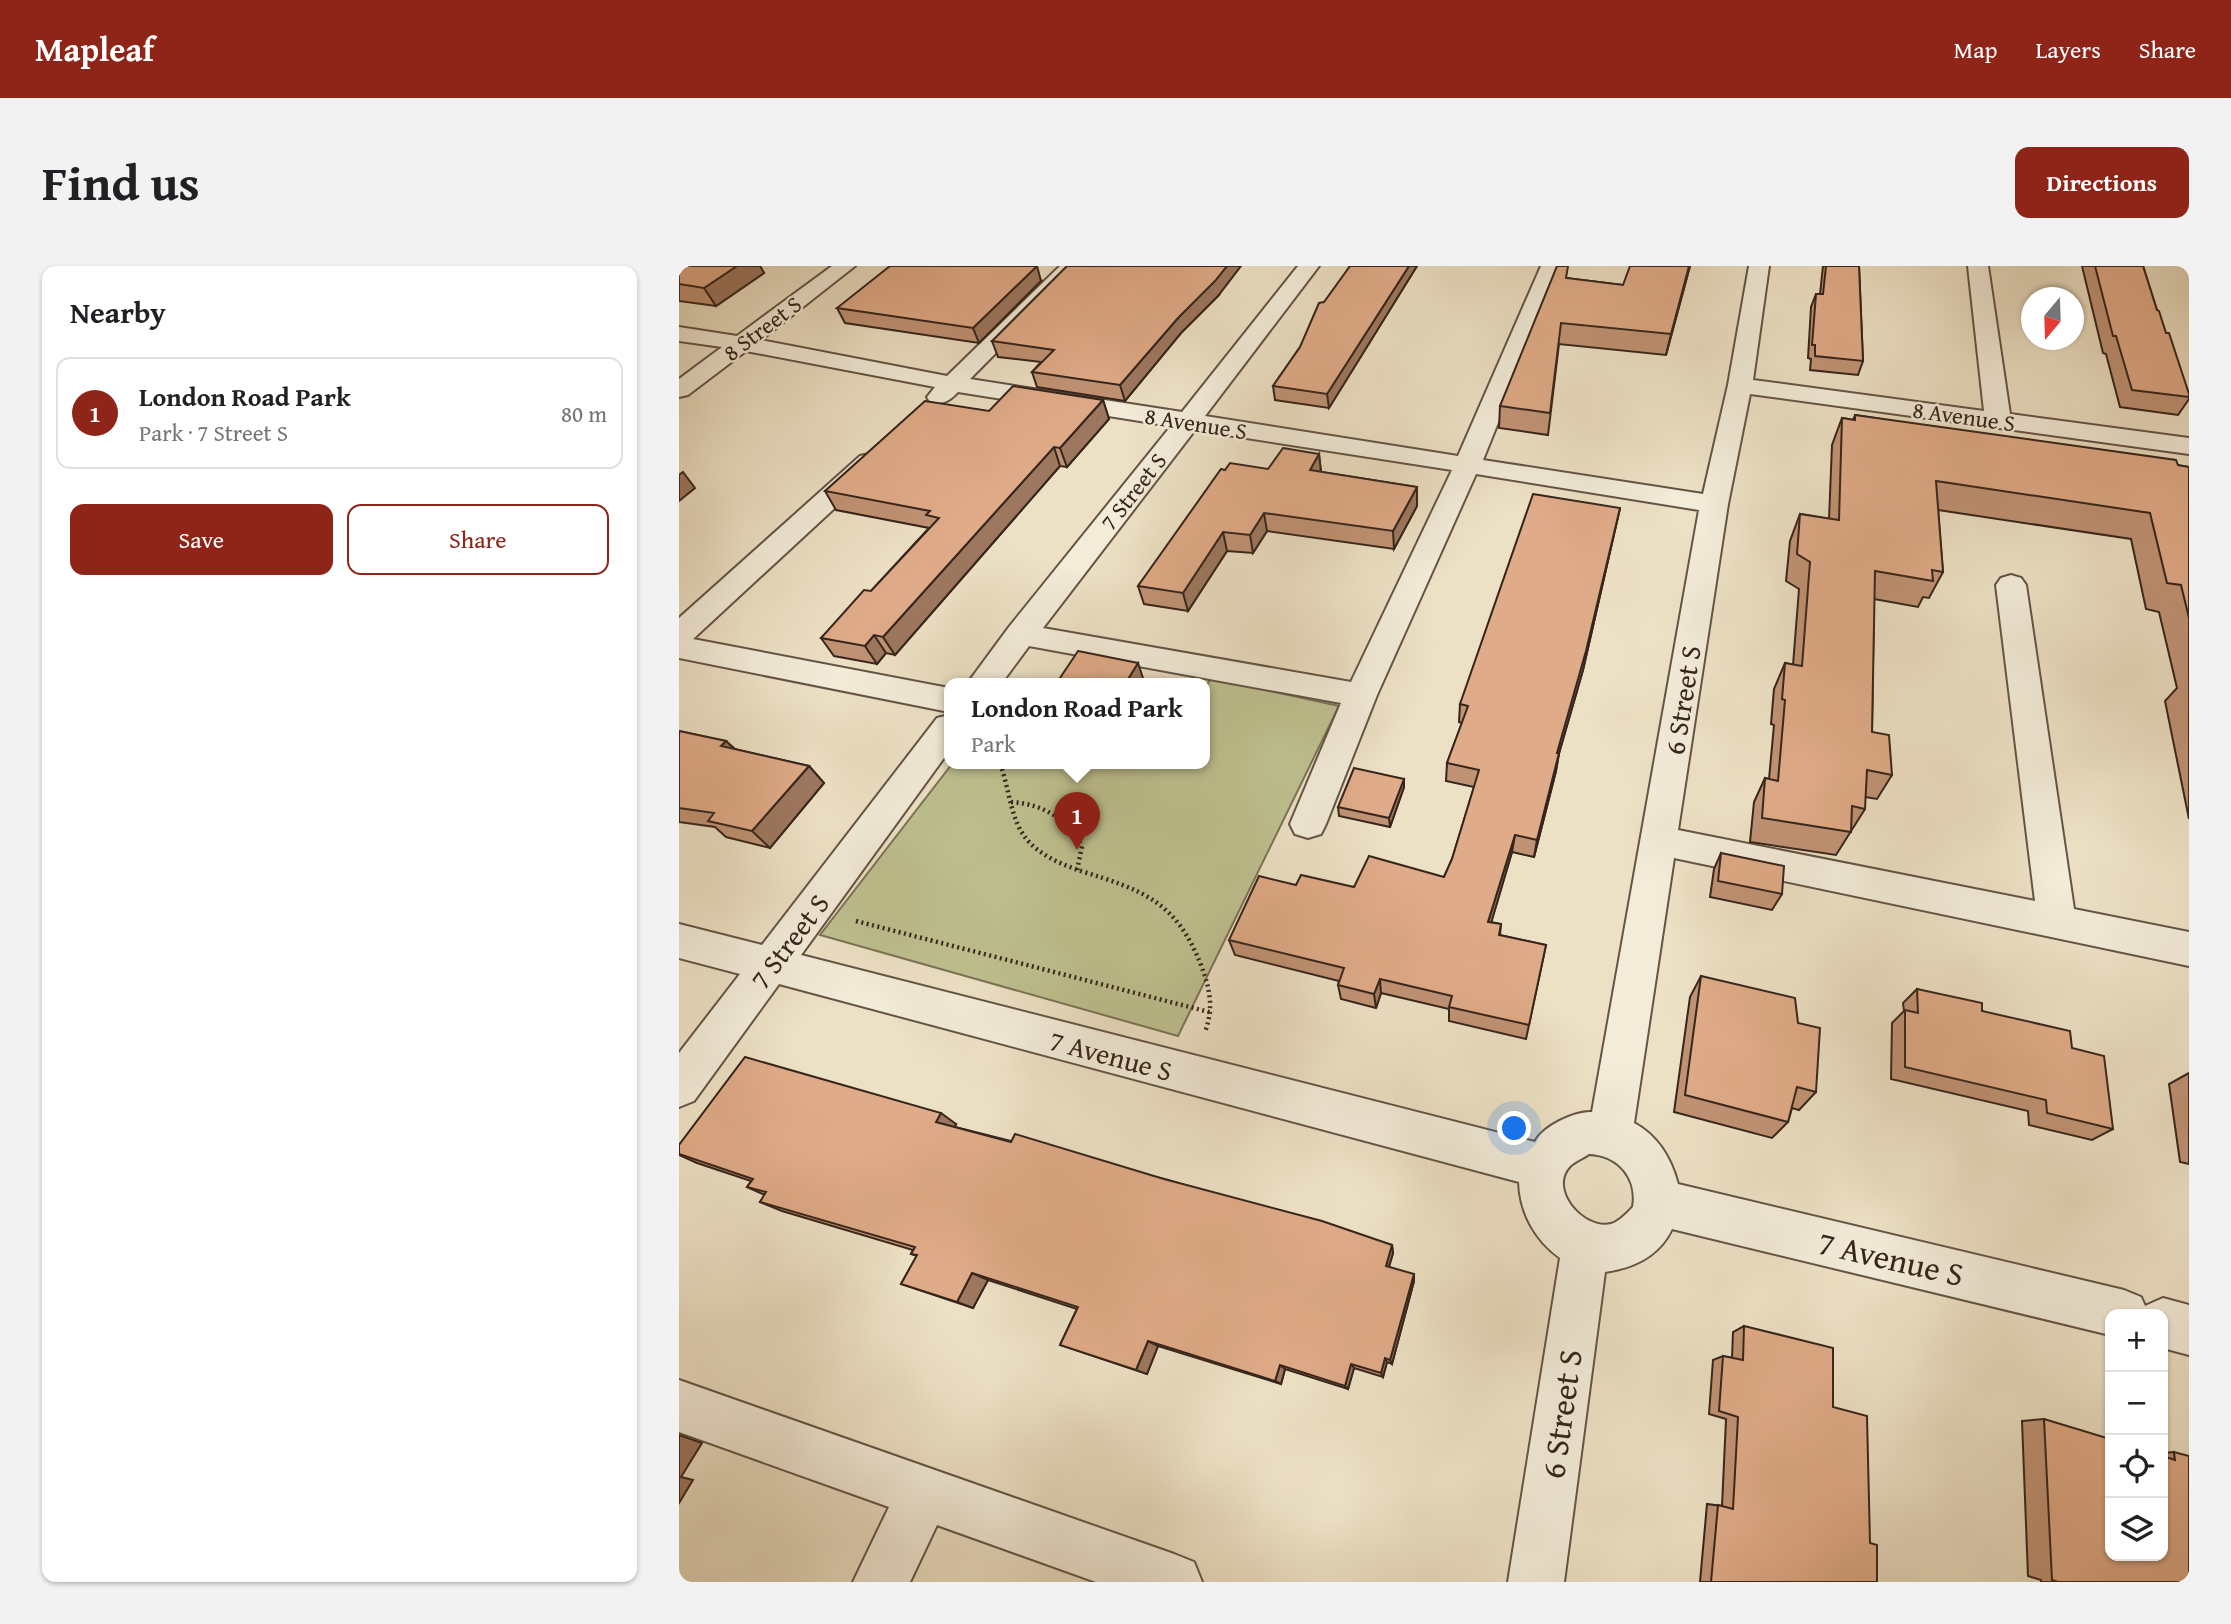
<!DOCTYPE html>
<meta charset="utf-8">
<style>
body{margin:0;font-family:"Gentium Book Plus",serif;background:#f2f2f2;color:#202124}
.controls{position:absolute;right:21px;bottom:21px;display:grid;overflow:hidden;border-radius:14px;box-shadow:0 2px 5px #0004}
.controls button{width:63px;height:63px;display:grid;place-items:center;padding:0;border:0;border-bottom:2px solid #e0e0e0;background:#fff;color:#202124;font:35px sans-serif}
.compass{position:absolute;left:1342px;top:21px;width:63px;height:63px;border-radius:50%;background:#fff;box-shadow:0 2px 5px #0004;rotate:199deg}
.you{position:absolute;left:836px;top:863px;width:24px;height:24px;margin:-18px;border:5px solid #fff;border-radius:50%;background:#1a73e8;box-shadow:0 0 0 10px #1a73e833}
.badge{display:grid;place-items:center;width:46px;height:46px;border-radius:50%;background:#8f2418;color:#fff;font-size:23px;font-weight:700}
.pin{position:absolute;translate:-50% -58px;filter:drop-shadow(0 2px 4px #0008)}
.pin::after{content:'';position:absolute;top:37px;width:24px;height:21px;background:inherit;clip-path:polygon(0 0,100% 0,50% 100%)}
.popup{position:absolute;left:265px;top:412px;width:266px;height:91px;box-sizing:border-box;display:grid;place-content:center;border-radius:14px;background:#fff;filter:drop-shadow(0 2px 5px #0005);font-size:23px;white-space:nowrap;color:#757577}
.popup b{font-size:26px;color:#202124}
.popup::after{content:'';position:absolute;left:50%;top:100%;margin-left:-14px;border:14px solid transparent;border-top-color:#fff}
.list{margin:0;padding:0;list-style:none}
h2{display:flex;justify-content:space-between;align-items:center;height:91px;margin:0;padding:0 28px;font-size:30px}
h2 small{font-size:23px;font-weight:400;color:#757577}
.list li{display:grid;grid-template-columns:46px 1fr auto;gap:21px;align-items:center;box-sizing:border-box;height:112px;margin:0 14px 14px;padding:0 14px;border:2px solid #e0e0e0;border-radius:14px}
.list b{display:block;font-size:26px;white-space:nowrap}
.list p{margin:0;font-size:23px;white-space:nowrap;color:#757577}
.list em{font-size:23px;font-style:normal;color:#757577}
.actions{display:flex;gap:14px;padding:21px 28px}
.actions a{flex:1;padding:16px 0;border:2px solid #8f2418;border-radius:14px;text-align:center;font-size:24px;color:#8f2418}
.actions .main{background:#8f2418;color:#fff}
.icon{flex:none;width:38px;height:38px;fill:none;stroke:currentColor;stroke-width:2;stroke-linecap:round;stroke-linejoin:round}
.map{position:relative;flex:none;width:1510px;height:1316px;overflow:hidden;border-radius:14px}
header{display:flex;align-items:center;gap:42px;box-sizing:border-box;height:98px;padding:0 35px;background:#8f2418;color:#fff}
header strong{font-size:33px}
nav{display:flex;gap:38px;margin-inline-start:auto;font-size:24px}
.intro{display:flex;align-items:center;justify-content:space-between;box-sizing:border-box;height:168px;padding:0 42px}
h1{margin:0;font-size:49px}
.button{padding:18px 32px;border-radius:14px;background:#8f2418;color:#fff;font-size:24px;font-weight:700}
main{display:flex;gap:42px;padding:0 42px}
aside{flex:1;background:#fff;border-radius:14px;box-shadow:0 2px 5px #0004}
.map>svg:first-child{display:block}
.green{fill:#bfc190;stroke:#7a7356;stroke-width:2}
.lines{fill:none;stroke-linecap:round;stroke-linejoin:round}
.minor-casing{stroke:#645446;stroke-width:4}
.path{stroke:#36251c;stroke-width:4.5;stroke-dasharray:2 3.5;stroke-linecap:butt}
.minor{fill:#f3ecd9;fill-rule:evenodd}
.wall{fill:#c19375;stroke:#36251c;stroke-width:2}
.shaded-wall{fill:#9d785f;stroke:#36251c;stroke-width:2}
.building{fill:#e0ab88;stroke:#36251c;stroke-width:2}
.labels{text-anchor:middle;dominant-baseline:central;stroke-width:5;stroke-linejoin:round;paint-order:stroke}
.far-street-label{font-size:23px;fill:#36251c;stroke:#f3ecd9}
.street-label{font-size:28px;fill:#36251c;stroke:#f3ecd9}
.near-street-label{font-size:33px;fill:#36251c;stroke:#f3ecd9}
</style>
<header>
<strong>Mapleaf</strong>
<nav><a>Map</a><a>Layers</a><a>Share</a></nav>
</header>
<div class="intro"><h1>Find us</h1><a class="button">Directions</a></div>
<main>
<aside>
<h2>Nearby<small></small></h2>
<ul class="list">
<li><span class="badge">1</span><div><b>London Road Park</b><p>Park · 7 Street S</p></div><em>80 m</em></li>
</ul>
<div class="actions"><a class="main">Save</a><a>Share</a></div>
</aside>
<div class="map">
<svg width="1510" height="1316" viewBox="0 0 1510 1316">
<rect width="100%" height="100%" fill="#ede1c5"/>
<filter id="stains"><feTurbulence type="fractalNoise" baseFrequency=".00286" numOctaves="4"/><feColorMatrix values="0 0 0 0 .2 0 0 0 0 .09 0 0 0 0 .02 0 0 0 .5 -.17"/></filter>
<radialGradient id="worn" r=".72"><stop offset=".6" stop-color="#630" stop-opacity="0"/><stop offset="1" stop-color="#630" stop-opacity=".3"/></radialGradient>
<!-- green -->
<polygon class="green" points="532,412 660,440 499,770 141,669 273,498 526,498 526,422"/>
<g class="lines">
<!-- minor casing -->
<g class="minor-casing">
<g id="minor">
<path d="M153,0h23l-94,74 186,36 113,-110h22l-112,113 212,33 116,-146h21l-114,150 253,40 83,-190h20l-78,194 220,34 25,-109 21,-119h20l-16,114 231,31 -16,-145h20l22,148 179,24v16l-439,-60 -22,110 -50,326 357,71 -39,-316 5,-7 10,-3 10,3 5,7 48,324 115,23v34l-515,-108 -40,265c24,13 37,35 44,61l446,106 17,7 4,9 18,-8 26,7v50l-26,-7v-34h-53v21l-438,-106c-13,27 -38,39 -67,43l-41,310h-56l52,-324c-25,-18 -40,-45 -41,-76l-740,-198 -85,117 -15,6v-54l61,-79 -61,-16v-34l83,21 175,-227 12,-3v36l-148,204 734,187c8,-16 40,-31 57,-30l107,-602 -223,-36 -99,221 -51,129 -5,10 -13,4 -13,-4 -5,-10 51,-121 -312,-57 -28,38h-34l42,-57 162,-201 -213,-34c-9,9 -14,13 -28,10l-3,-5 8,-10 -189,-36 -58,44 -9,2v-18l43,-32 -43,-6v-14l58,9zM516,164l257,40 -101,212 -308,-54zM910,888c29,1 49,24 44,53 -6,6 -14,15 -22,17 -26,7 -64,-34 -41,-58 4,-4 13,-8 19,-12z"/>
<polygon points="190,188 199,190 203,196 199,202 14,373 270,422 270,446 0,392 0,352 181,190"/>
<polygon points="0,1114 495,1288 515,1296 523,1316 417,1316 258,1259 231,1316 174,1316 210,1241 0,1166"/>
</g>
</g>
<!-- path -->
<g class="path">
<path d="M321,498c10,25 10,59 30,79 14,14 33,22 51,28 61,19 95,30 120,94 9,24 13,43 4,67"/>
<path d="M332,536c32,2 55,16 71,44l-5,25"/>
<polyline points="177,655 534,747"/>
</g>
<!-- minor -->
<use href="#minor" class="minor"/>
</g>
<!-- wall -->
<g class="wall">
<polygon points="0,0 81,0 85,7 37,40 0,35"/>
<polygon points="671,0 738,0 650,142 596,134 594,120 621,81"/>
<polygon points="1011,0 987,89 880,78 869,169 820,162 821,140 888,12 944,19"/>
<polygon points="1144,0 1180,0 1184,95 1179,109 1131,104 1132,93 1129,92 1132,41 1137,28 1141,28"/>
<polygon points="1403,0 1464,0 1478,44 1510,128 1510,133 1499,149 1441,141 1427,88 1424,87"/>
<polygon points="362,15 300,77 166,57 158,42"/>
<polygon points="539,30 502,67 446,135 358,121 353,106 362,96 319,91 313,75"/>
<polygon points="424,134 430,153 388,201 381,200 216,389 207,387 198,398 155,390 142,372 192,325 250,262 157,244 146,225 310,145"/>
<polygon points="1176,149 1510,201 1510,553 1486,435 1498,422 1480,346 1467,343 1452,273 1259,244 1264,306 1250,332 1244,331 1239,341 1195,333 1193,466 1213,509 1198,533 1186,531 1186,543 1157,589 1071,576 1075,536 1086,512 1090,513 1095,459 1092,458 1095,423 1106,397 1114,399 1120,323 1107,315 1111,275 1121,248 1150,253 1153,179 1163,152 1174,154"/>
<polygon points="640,188 642,206 738,221 738,240 715,283 588,265 574,287 548,285 509,345 465,338 459,320 546,204 589,203"/>
<polygon points="941,242 904,404 880,487 877,505 855,591 833,586 812,656 822,658 821,669 867,679 847,773 770,755 770,743 702,727 697,742 662,733 659,719 660,715 556,689 550,674 617,619 675,621 765,611 773,593 795,521 767,515 768,497 783,457 780,456 781,438"/>
<polygon points="0,465 47,475 56,483 130,500 145,517 91,582 47,571 36,561 0,556"/>
<polygon points="725,513 725,521 711,561 660,550 659,541"/>
<polygon points="1042,587 1103,628 1093,644 1031,631 1035,603"/>
<polygon points="1022,710 1119,757 1137,826 1120,844 1113,842 1109,856 1093,872 995,846 1011,731"/>
<polygon points="1238,723 1303,745 1393,782 1434,863 1413,874 1350,859 1349,845 1212,813 1213,757 1225,745 1224,737"/>
<polygon points="1510,807 1510,898 1501,896 1490,818"/>
<polygon points="277,858 276,861 485,913 713,979 714,987 710,1001 735,1015 713,1098 708,1096 704,1111 675,1102 669,1123 606,1103 602,1118 479,1080 468,1108 381,1079 398,1043 309,1014 294,1042 222,1018 238,990 232,988 234,984 103,945 81,936 86,929 68,921 72,915 18,897 0,889 0,879"/>
<polygon points="1065,1060 1154,1141 1191,1277 1198,1316 1021,1316 1028,1238 1043,1240 1047,1153 1030,1148 1034,1094 1044,1090 1053,1092 1054,1066"/>
<polygon points="1365,1153 1484,1290 1484,1187 1495,1186 1510,1316 1362,1316 1362,1314 1349,1310 1343,1155"/>
</g>
<!-- shaded-wall -->
<g class="shaded-wall">
<polygon points="58,0 81,0 85,7 37,40 25,22"/>
<polygon points="358,0 362,15 300,77 294,62"/>
<polygon points="548,0 562,0 539,30 502,67 446,135 441,119 499,52"/>
<polygon points="730,0 738,0 650,142 648,128"/>
<polygon points="1010,0 1011,0 987,89 992,68"/>
<polygon points="424,134 430,153 388,201 381,182"/>
<polygon points="375,181 381,200 216,389 204,371"/>
<polygon points="640,188 642,206 631,204"/>
<polygon points="4,206 16,222 0,235 0,209"/>
<polygon points="738,221 738,240 715,283 714,265"/>
<polygon points="941,242 904,404 875,505 878,487"/>
<polygon points="585,247 588,265 574,287 571,269"/>
<polygon points="544,266 548,285 509,345 504,327"/>
<polygon points="195,369 207,387 198,398 186,380"/>
<polygon points="459,397 465,415 464,418 446,418"/>
<polygon points="47,475 64,492 42,480"/>
<polygon points="880,487 877,505 855,591 858,574"/>
<polygon points="130,500 145,517 91,582 73,565"/>
<polygon points="725,513 725,521 711,561 710,552"/>
<polygon points="836,569 833,586 808,671 809,656"/>
<polygon points="701,713 702,727 697,742 695,728"/>
<polygon points="262,847 277,858 273,867 257,856"/>
<polygon points="713,979 714,987 708,1007 707,1000"/>
<polygon points="293,1007 309,1014 294,1042 278,1036"/>
<polygon points="735,1008 735,1015 713,1098 711,1094"/>
<polygon points="469,1075 479,1080 468,1108 457,1104"/>
<polygon points="706,1092 708,1096 704,1111 702,1107"/>
<polygon points="672,1098 675,1102 669,1123 666,1120"/>
<polygon points="601,1099 606,1103 602,1118 596,1115"/>
<polygon points="0,1169 23,1177 2,1211 14,1214 0,1237"/>
</g>
<!-- building -->
<g class="building">
<polygon points="0,0 58,0 25,22 0,18"/>
<polygon points="211,0 358,0 294,62 158,42"/>
<polygon points="388,0 548,0 536,15 499,52 441,119 353,106 375,84 313,75"/>
<polygon points="671,0 730,0 648,128 594,120 621,81 640,37 645,36"/>
<polygon points="878,0 889,0 887,12 944,19 951,0 1010,0 992,68 882,57 871,147 821,140"/>
<polygon points="1147,0 1180,0 1184,95 1136,90 1136,79 1133,79 1137,28 1144,28"/>
<polygon points="1416,0 1464,0 1478,44 1480,45 1487,67 1490,67 1510,128 1510,131 1453,124 1437,70 1434,70"/>
<polygon points="334,120 424,134 381,182 375,181 204,371 195,369 186,380 142,372 185,324 192,325 260,252 247,249 251,245 146,225 246,135 310,145"/>
<polygon points="1176,149 1497,194 1499,199 1510,201 1510,352 1502,319 1488,317 1471,247 1257,215 1264,306 1253,304 1254,315 1196,305 1193,466 1210,469 1213,509 1188,504 1186,543 1173,540 1172,566 1083,552 1086,512 1099,515 1106,434 1103,433 1106,397 1123,400 1131,296 1118,288 1121,248 1160,254 1163,152 1176,154"/>
<polygon points="604,182 640,188 631,204 738,221 714,265 585,247 571,269 544,266 504,327 459,320 542,203 546,204 551,197 589,203"/>
<polygon points="854,228 941,242 907,385 878,487 880,487 858,574 836,569 809,656 822,658 820,669 867,679 850,759 770,741 773,730 701,713 695,728 659,719 665,702 550,674 580,610 617,619 622,609 675,621 690,590 765,611 773,593 800,504 768,497 789,440 781,438"/>
<polygon points="399,385 459,397 446,418 377,418"/>
<polygon points="0,465 47,475 42,480 130,500 73,565 29,555 35,547 0,542"/>
<polygon points="675,502 725,513 710,552 659,541"/>
<polygon points="1042,587 1105,600 1103,628 1039,615"/>
<polygon points="1022,710 1116,732 1119,757 1141,762 1137,826 1118,821 1109,856 1006,829"/>
<polygon points="1238,723 1303,737 1303,745 1391,765 1393,782 1425,790 1434,863 1368,847 1367,834 1226,801 1226,744 1239,747"/>
<polygon points="66,791 262,847 257,856 332,876 336,868 485,913 643,955 713,979 707,1000 735,1008 711,1094 706,1092 702,1107 672,1098 666,1120 601,1099 596,1115 469,1075 457,1104 381,1079 399,1041 293,1007 278,1036 222,1018 238,989 232,988 236,981 81,936 87,926 68,921 74,913 0,888 0,879"/>
<polygon points="1065,1060 1154,1082 1154,1141 1188,1150 1191,1277 1198,1279 1198,1316 1032,1316 1039,1239 1054,1243 1059,1151 1040,1145 1044,1090 1064,1094"/>
<polygon points="1365,1153 1431,1173 1431,1290 1484,1290 1484,1190 1496,1194 1495,1186 1510,1190 1510,1316 1379,1316 1373,1314"/>
</g>
<g class="labels">
<!-- far-street labels -->
<g class="far-street-label">
<text transform="translate(83 62) rotate(-37)">8 Street S</text>
<text transform="translate(1285 150) rotate(8)">8 Avenue S</text>
<text transform="translate(517 157) rotate(9)">8 Avenue S</text>
<text transform="translate(454 225) rotate(-52)">7 Street S</text>
</g>
<!-- street labels -->
<g class="street-label">
<text transform="translate(1003 434) rotate(-81)">6 Street S</text>
<text transform="translate(110 675) rotate(-53)">7 Street S</text>
<text transform="translate(432 789) rotate(15)">7 Avenue S</text>
</g>
<!-- near-street labels -->
<g class="near-street-label">
<text transform="translate(1212 992) rotate(13)">7 Avenue S</text>
<text transform="translate(882 1148) rotate(-82)">6 Street S</text>
</g>
</g>
<rect width="100%" height="100%" filter="url(#stains)"/>
<rect width="100%" height="100%" fill="url(#worn)"/>
</svg>
<div class="controls">
<button>+</button>
<button>−</button>
<button><svg class="icon" aria-label="locate" viewBox="0 0 24 24"><circle cx="12" cy="12" r="6"/><path d="M12 2v4M12 18v4M2 12h4M18 12h4"/></svg></button>
<button><svg class="icon" aria-label="layers" viewBox="0 0 24 24"><path d="M12 4l9 5-9 5-9-5zM3 14l9 5 9-5"/></svg></button>
</div>
<svg class="compass" viewBox="-18 -18 36 36"><path d="M0-13l5 13h-10z" fill="#e53935"/><path d="M0 13l5-13h-10z" fill="#757577"/></svg>
<div class="you"></div>
<div class="pin badge" style="left:398px;top:584px">1</div>
<div class="popup"><b>London Road Park</b>Park</div>
</div>
</main>
